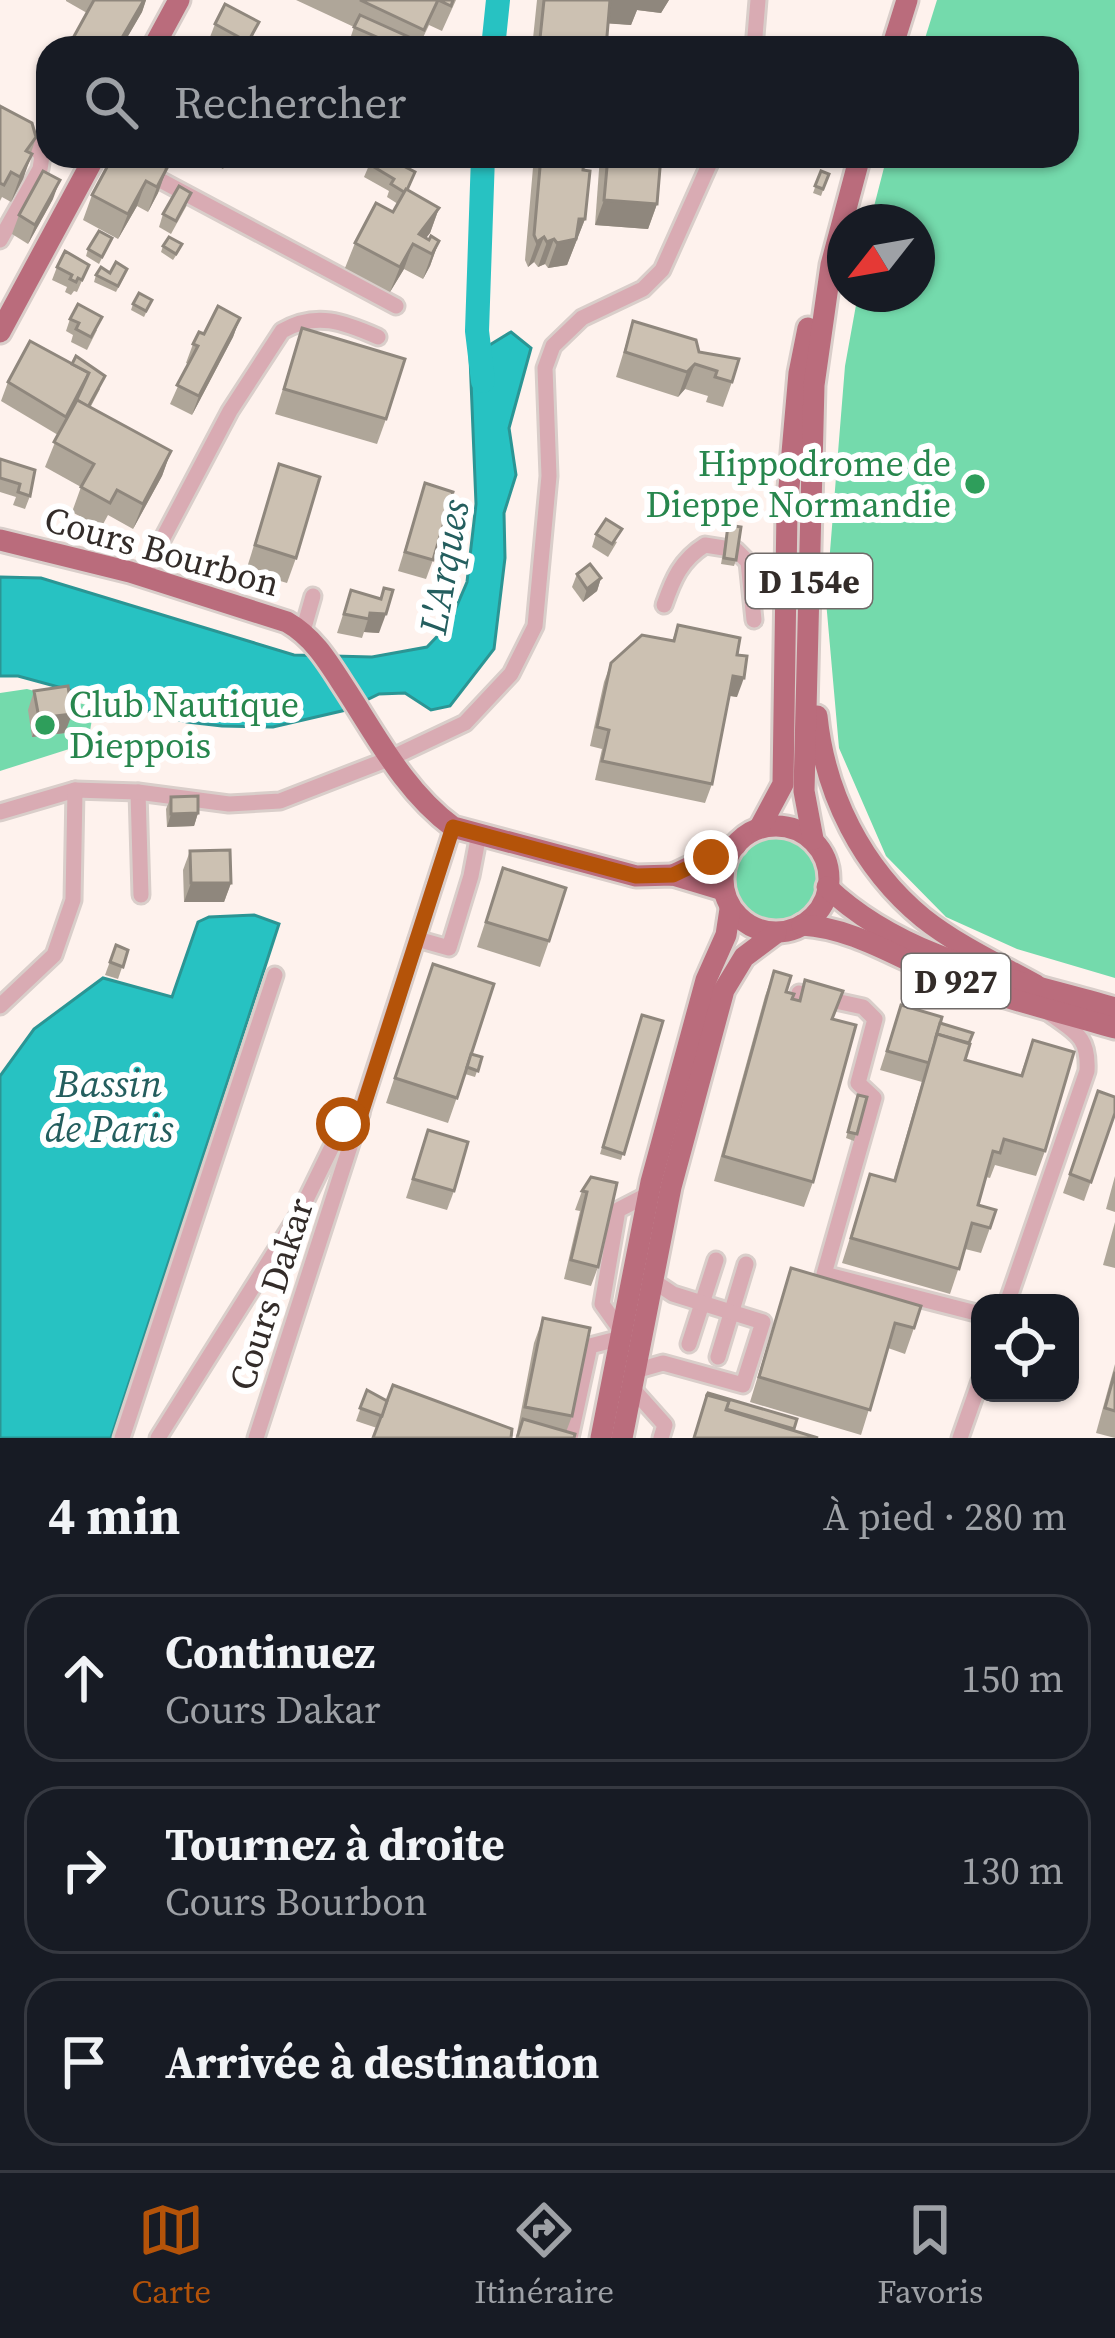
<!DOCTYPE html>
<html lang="fr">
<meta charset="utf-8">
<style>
body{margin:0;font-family:"Source Serif 4",serif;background:#20242c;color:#f1f3f6}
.controls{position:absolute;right:36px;bottom:36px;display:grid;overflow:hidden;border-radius:24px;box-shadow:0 3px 9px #0004}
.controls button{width:108px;height:108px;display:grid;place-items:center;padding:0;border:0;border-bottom:3px solid #363941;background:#171b24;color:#f1f3f6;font:60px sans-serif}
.compass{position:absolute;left:827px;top:204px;width:108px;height:108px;border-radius:50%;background:#171b24;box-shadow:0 3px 9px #0004;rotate:239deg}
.stop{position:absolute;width:36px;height:36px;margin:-27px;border:9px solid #b45309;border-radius:50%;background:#fff}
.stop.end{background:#b45309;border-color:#fff;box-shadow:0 3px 12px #0008}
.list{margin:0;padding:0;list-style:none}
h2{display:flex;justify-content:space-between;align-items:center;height:156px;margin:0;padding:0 48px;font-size:51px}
h2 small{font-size:39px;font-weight:400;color:#9ea1a6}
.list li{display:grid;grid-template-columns:78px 1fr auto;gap:36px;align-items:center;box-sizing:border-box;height:168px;margin:0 24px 24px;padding:0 24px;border:3px solid #363941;border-radius:36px}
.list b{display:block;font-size:45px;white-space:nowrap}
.list p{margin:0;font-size:39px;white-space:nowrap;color:#9ea1a6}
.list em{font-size:39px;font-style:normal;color:#9ea1a6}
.icon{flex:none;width:66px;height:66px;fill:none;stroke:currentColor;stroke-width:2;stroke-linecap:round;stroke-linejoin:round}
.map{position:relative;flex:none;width:1115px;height:1438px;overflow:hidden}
.search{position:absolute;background:#171b24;box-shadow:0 3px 9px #0004;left:36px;right:36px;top:36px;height:132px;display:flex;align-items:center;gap:30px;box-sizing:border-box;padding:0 42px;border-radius:36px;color:#9ea1a6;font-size:45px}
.sheet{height:732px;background:#171b24}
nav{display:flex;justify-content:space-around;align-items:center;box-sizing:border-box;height:168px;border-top:3px solid #363941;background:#171b24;font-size:33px;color:#9ea1a6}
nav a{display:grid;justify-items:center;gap:6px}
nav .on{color:#b45309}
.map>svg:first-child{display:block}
.green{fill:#74daac}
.water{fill:#27c2c2;stroke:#2b9594;stroke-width:3}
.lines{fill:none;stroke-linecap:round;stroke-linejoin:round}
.river{stroke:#27c2c2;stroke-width:24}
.minor-casing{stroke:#d9ceca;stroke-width:21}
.major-casing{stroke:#d9ceca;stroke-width:27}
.minor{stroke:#d9abb3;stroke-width:15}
.major{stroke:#ba6c7c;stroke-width:21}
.wall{fill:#afa699}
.shaded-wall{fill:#8f877d}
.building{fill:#ccc1b2;stroke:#8f877d;stroke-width:3}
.route{stroke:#b45309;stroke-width:15}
.leisure-dot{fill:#2e9e5b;stroke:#fff;stroke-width:4.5}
.labels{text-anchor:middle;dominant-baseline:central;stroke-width:12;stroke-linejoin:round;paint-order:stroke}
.shield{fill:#fff;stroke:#706b69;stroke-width:3}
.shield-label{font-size:33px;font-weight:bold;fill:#332c29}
.leisure-label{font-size:36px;fill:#27864d;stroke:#fff;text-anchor:end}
.street-label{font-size:36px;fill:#332c29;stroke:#fff}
.water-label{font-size:39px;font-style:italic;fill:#245e5e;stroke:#fff}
</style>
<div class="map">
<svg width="1115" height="1438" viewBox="0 0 1115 1438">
<rect width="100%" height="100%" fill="#fef2ed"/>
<!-- green -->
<g class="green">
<polygon points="937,0 1115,0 1115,978 1017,949 946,917 886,856 839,748 826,601 845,366 858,294 917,294 917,222 870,222 887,156 1067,156 1067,48 922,48"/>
<polygon points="27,689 94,707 88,743 0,771 0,693"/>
<circle cx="777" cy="878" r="44"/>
</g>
<!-- water -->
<g class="water">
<polygon points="511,332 531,348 509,428 516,475 504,513 505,558 494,649 450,706 431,710 405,693 379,694 346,710 273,727 222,726 187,722 18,676 0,676 0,577 41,578 294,655 372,657 427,647 449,624 467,582 476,504 470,357"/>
<polygon points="254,915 279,924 111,1438 0,1438 0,1076 34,1029 103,978 172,997 198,922 209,917"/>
</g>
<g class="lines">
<!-- river -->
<g class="river">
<polyline points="493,48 498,0"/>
<polyline points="483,156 477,331 483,381"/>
</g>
<!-- minor casing -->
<g class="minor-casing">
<g id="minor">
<polyline points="754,48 758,0"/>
<polyline points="0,123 29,138 42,156 40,169 0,240"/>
<polyline points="115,156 396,306"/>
<polyline points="736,550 748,562 754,620"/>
<path d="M143,576l87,-165 52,-80c34,-20 62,-9 96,6"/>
<path d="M664,605c9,-26 17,-45 41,-60l19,3"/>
<polyline points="303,631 313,596"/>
<polyline points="138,792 141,895"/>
<polyline points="0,812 75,790 138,792 229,804 280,801 391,758 465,723 511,674 535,626 549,476 545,368 553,346 582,318 643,289 662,270 713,156"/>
<polyline points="417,939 449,948 471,876 479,834"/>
<polyline points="799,993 863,1007 875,1019 858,1083 874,1098 824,1274 980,1314"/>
<polyline points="0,1006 54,955 73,900 75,790"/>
<path d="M1007,1303l80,-232c2,-35 -12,-39 -38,-58"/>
<polyline points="622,1332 602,1304 618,1210 649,1194"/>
<polyline points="689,1344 716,1260"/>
<polyline points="718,1357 746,1264"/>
<polyline points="635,1371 663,1363 743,1385 763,1322 673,1294 652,1280"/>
<polyline points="632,1388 665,1425 661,1438"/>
<polyline points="122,1438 275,975"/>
<polyline points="158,1438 300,1212 343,1124 361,1114"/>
<polyline points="256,1438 453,827"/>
<polyline points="570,1438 590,1346 621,1338"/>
<polyline points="960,1438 980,1381"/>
</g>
</g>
<!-- major casing -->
<g class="major-casing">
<g id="major">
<polyline points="153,48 179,0"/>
<polyline points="892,48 907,0"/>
<polyline points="0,332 95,156"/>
<path d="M0,540l130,32 157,50c26,15 40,38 56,63 33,50 61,106 110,142l183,49 37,-1 50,15"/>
<path d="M817,716c8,78 45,152 106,202 34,27 75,46 113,67"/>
<circle cx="776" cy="879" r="53"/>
<polyline points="760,827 783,784 787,510 799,373 808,328"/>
<polyline points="813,839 804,791 814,385 831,265 860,156"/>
<polyline points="673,875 736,845"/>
<path d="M827,887c77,74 189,92 288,121"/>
<path d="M802,925c54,3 100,36 150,55 53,19 109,32 163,48"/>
<polyline points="601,1438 651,1182 706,980 726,935 730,909"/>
<polyline points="622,1438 671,1187 724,990 744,957 776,933"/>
</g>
</g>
<!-- minor -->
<use href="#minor" class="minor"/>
<!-- major -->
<use href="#major" class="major"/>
</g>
<!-- wall -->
<g class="wall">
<polygon points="66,0 146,0 142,12 121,48 69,48 87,13 66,1"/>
<polygon points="296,0 456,0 442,31 429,25 418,48 369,48 350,39 354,27"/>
<polygon points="537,0 669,0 661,13 637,10 631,25 608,23 606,48 532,48"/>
<polygon points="259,22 248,48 231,48 210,37 215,24"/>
<polygon points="0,106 36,137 23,179 11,202 2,197 0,201"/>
<polygon points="201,156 231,156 223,169"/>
<polygon points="373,156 407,190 439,208 430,233 426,238 439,241 430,266 423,279 404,269 390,292 345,268 355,243 393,212 398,204 387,197 389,191 364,177"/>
<polygon points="534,156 584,156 585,219 567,265 548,268 545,264 538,267 534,262 528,267 525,260"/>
<polygon points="600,156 661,156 657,204 648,229 595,225"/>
<polygon points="167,168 158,193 148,212 137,206 118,239 83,220 92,195"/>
<polygon points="821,171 829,174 821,196 813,193"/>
<polygon points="53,199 28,244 12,234 19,215"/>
<polygon points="187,205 171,234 159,227 163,214"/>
<polygon points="112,238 99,264 86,256 88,249"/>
<polygon points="163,246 179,251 173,260 161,252"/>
<polygon points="89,265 77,292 74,291 71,295 65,292 67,287 52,280 57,267"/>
<polygon points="110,273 125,275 116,292 94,282 96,275"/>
<polygon points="152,300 144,317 131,310 133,304"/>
<polygon points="240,318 233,337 192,415 170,404 188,364 186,363 193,344 204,334"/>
<polygon points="70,319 97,330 87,350 71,342 73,335 66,331"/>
<polygon points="633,321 699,352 732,382 723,407 706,402 708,396 685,389 678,397 616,377"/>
<polygon points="302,328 386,419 377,444 275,414"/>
<polygon points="72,364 100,389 90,408 171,451 162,476 133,529 108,515 101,528 72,512 81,487 45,467 58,435 1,401 8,382"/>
<polygon points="0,459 30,496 25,509 13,505 16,497 0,492"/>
<polygon points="279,464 296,558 287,583 246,571"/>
<polygon points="425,483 433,560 426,579 398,571"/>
<polygon points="728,525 736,560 734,566 721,564"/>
<polygon points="596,534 617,542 608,557 592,547"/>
<polygon points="577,574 601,578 597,591 583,602 572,587"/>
<polygon points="351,590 379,633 364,632 362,638 337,633"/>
<polygon points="678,625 737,655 737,697 729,696 712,784 705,803 595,780 602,749 590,746 604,682 611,663 672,641"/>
<polygon points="34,691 65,733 32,737 28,710"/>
<polygon points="171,797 198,813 194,826 167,827 166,809"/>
<polygon points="190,851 231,883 224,902 184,902 183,870"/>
<polygon points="503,868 549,941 540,967 477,947"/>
<polygon points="116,945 128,950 118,979 105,975"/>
<polygon points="774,971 792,999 798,1001 805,980 833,1019 813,1182 804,1207 714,1181 765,996"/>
<polygon points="424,989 471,1054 482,1057 475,1077 465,1074 448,1123 386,1103"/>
<polygon points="901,1005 940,1023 965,1060 1020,1076 1033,1040 1045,1151 1036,1176 995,1165 990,1178 986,1177 978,1205 990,1228 981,1253 965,1249 950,1294 842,1263 870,1174 893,1181 922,1082 880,1070"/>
<polygon points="642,1015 663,1021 621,1160 600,1154"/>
<polygon points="1098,1091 1115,1113 1084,1201 1063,1193"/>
<polygon points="858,1095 867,1097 854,1141 846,1138"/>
<polygon points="428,1130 454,1191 447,1210 406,1198"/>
<polygon points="1115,1176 1115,1212 1106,1209"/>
<polygon points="591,1177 598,1267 591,1286 564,1279 580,1211 575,1210 582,1191"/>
<polygon points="1115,1222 1115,1268 1103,1265"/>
<polygon points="791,1268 914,1328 905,1354 888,1348 861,1435 750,1402"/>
<polygon points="543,1318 572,1416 566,1432 574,1438 516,1438 534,1343"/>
<polygon points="1115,1364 1115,1438 1096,1433"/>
<polygon points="367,1390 387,1401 377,1428 356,1421"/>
</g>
<!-- shaded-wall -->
<g class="shaded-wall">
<polygon points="144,0 146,0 142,12 121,48 116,48"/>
<polygon points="610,0 669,0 661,13 637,10 631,25 601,23"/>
<polygon points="32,154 23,179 11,202 20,177"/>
<polygon points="167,168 158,193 148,212 157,187"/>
<polygon points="60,180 53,199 28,244 35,225"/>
<polygon points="146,181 137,206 118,239 128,214"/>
<polygon points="604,200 657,204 648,229 595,225"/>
<polygon points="439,208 430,233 419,247 419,234"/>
<polygon points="579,219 585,219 567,265 548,268 557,243"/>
<polygon points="544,237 534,262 528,267 537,242"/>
<polygon points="554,239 545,264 538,267 547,242"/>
<polygon points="439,241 430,266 423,279 432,254"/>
<polygon points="413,244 404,269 390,292 400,267"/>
<polygon points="240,318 233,337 192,415 199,396"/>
<polygon points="695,364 685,389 678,397 687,372"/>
<polygon points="171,451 162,476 133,529 143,504"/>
<polygon points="601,578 597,591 583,602 587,589"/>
<polygon points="370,613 386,614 379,633 364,632"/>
<polygon points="733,676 744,678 737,697 726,695"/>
<polygon points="72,714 65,733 32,737 39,718"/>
<polygon points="198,813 194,826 167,827 171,814"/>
<polygon points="191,883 231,883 224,902 184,902"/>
</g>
<!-- building -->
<g class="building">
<polygon points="94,0 144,0 116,48 86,48 72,40"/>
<polygon points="360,0 438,0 424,30"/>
<polygon points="438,0 453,0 451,6"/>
<polygon points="544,0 610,0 606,48 539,48"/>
<polygon points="225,4 259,22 248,42 215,24"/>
<polygon points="360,15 420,42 417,48 402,48 354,27"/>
<polygon points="0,106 32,123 36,137 26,151 32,154 20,177 11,172 4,185 0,183"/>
<polygon points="113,156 146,156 167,168 157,187 146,181 128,214 92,195"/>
<polygon points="373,156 384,156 415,172 407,190 404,192 391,184 394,179 369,164"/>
<polygon points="541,156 584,156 583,170 590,171 585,219 579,219 576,239 557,243 554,239 547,242 544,237 537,242 534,235"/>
<polygon points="608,156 661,156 657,204 604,200"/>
<polygon points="43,171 60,180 35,225 19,215"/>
<polygon points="821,171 829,174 823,189 815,186"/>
<polygon points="179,186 191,193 176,221 163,214"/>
<polygon points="406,189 439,208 419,234 429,240 431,236 439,241 432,254 413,244 400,267 355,243 376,203 393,212"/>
<polygon points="99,231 112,238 102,257 88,249"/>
<polygon points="169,237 182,244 176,254 163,246"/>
<polygon points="65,251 89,265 82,280 78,278 76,282 70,279 72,275 57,267"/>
<polygon points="116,262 127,269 118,286 96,275 101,267 110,273"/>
<polygon points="139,293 152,300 146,311 133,304"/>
<polygon points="78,304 102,317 91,337 76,329 79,323 70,319"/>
<polygon points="218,306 240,318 199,396 177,385 198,346 193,344 199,332 204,334"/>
<polygon points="633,321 696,340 699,352 739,359 732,382 715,377 717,371 695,364 687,372 625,352"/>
<polygon points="302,328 405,359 386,419 284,389"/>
<polygon points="30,341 89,373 66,417 8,382"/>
<polygon points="76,356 105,376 88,407 77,400 71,412 89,373 72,364"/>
<polygon points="77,400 171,451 143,504 117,490 110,503 81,487 94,464 54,442"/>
<polygon points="0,459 35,470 30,496 18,492 20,484 0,478"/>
<polygon points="279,464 320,477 296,558 255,545"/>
<polygon points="425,483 453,492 433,560 405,552"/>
<polygon points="606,519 622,529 612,544 596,534"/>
<polygon points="728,525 741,527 736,560 724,558"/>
<polygon points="590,564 601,578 587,589 577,574"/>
<polygon points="384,588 393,590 386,614 370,613 369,619 344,614 351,590 381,599"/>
<polygon points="678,625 740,638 737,655 747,656 744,678 733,676 712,784 602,761 609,730 597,727 611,663 642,635 674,641"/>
<polygon points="68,686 72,714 39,718 34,691"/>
<polygon points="198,796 198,813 171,814 171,797"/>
<polygon points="230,850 231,883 191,883 190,851"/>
<polygon points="503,868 566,888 549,941 486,922"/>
<polygon points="116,945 128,950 123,967 110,962"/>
<polygon points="433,964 494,984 457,1098 395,1078"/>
<polygon points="774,971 791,976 786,992 794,994 792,999 800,1001 805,980 843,991 832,1019 856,1025 813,1182 723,1156"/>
<polygon points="901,1005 942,1017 929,1063 887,1051"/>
<polygon points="642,1015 663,1021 624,1154 603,1147"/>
<polygon points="940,1023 973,1033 969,1043 937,1034 935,1040"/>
<polygon points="937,1034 970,1044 965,1060 1022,1076 1033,1040 1074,1052 1045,1151 1004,1139 1000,1153 993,1151 978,1205 996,1210 990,1228 972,1223 959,1269 851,1238 870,1174 895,1181"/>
<polygon points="471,1054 482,1057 478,1071 467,1067"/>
<polygon points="1098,1091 1115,1097 1115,1113 1091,1182 1070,1174"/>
<polygon points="858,1095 867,1097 857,1134 848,1132"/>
<polygon points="428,1130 468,1142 454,1191 413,1179"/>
<polygon points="591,1177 617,1183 598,1267 571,1260 587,1192 582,1191"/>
<polygon points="791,1268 921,1306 914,1328 895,1323 870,1410 759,1377"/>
<polygon points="543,1318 590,1328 572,1416 525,1407"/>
<polygon points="1115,1372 1115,1411 1105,1408"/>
<polygon points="393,1385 512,1429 511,1438 373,1438"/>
<polygon points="367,1390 387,1401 382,1416 360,1408"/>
<polygon points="708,1393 797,1419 794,1429 726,1409 729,1401 707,1395"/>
<polygon points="707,1395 729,1401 726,1410 818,1438 694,1438"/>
<polygon points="523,1419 575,1434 574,1438 517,1438"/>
</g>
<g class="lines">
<!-- route -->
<polyline class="route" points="343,1124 361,1114 453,827 636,876 673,875 711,857"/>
</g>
<!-- markers -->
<g class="leisure-dot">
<circle cx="975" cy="484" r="12"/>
<circle cx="45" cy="725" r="12"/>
</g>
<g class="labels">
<!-- shield labels -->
<g class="shield">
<rect x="746" y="554" width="126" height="54" rx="9"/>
<rect x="902" y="954" width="108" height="54" rx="9"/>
</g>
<g class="shield-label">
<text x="809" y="581">D 154e</text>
<text x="956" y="981">D 927</text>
</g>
<!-- leisure labels -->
<g class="leisure-label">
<text x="951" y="463">Hippodrome de<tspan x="951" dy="41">Dieppe Normandie</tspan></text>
<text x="69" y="704" text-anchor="start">Club Nautique<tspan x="69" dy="41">Dieppois</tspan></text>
</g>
<!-- street labels -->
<g class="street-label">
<text transform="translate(162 551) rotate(16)">Cours Bourbon</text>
<text transform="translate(271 1294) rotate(-72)">Cours Dakar</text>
</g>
<!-- water labels -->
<g class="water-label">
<text transform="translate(444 567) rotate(-80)">L'Arques</text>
<text x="109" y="1083">Bassin<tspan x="109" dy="45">de Paris</tspan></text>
</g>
</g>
</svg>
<div class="controls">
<button><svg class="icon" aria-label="locate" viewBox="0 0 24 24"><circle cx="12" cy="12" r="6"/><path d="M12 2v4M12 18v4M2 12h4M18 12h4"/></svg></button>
</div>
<svg class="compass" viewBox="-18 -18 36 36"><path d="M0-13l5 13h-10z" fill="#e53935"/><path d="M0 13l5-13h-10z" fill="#9ea1a6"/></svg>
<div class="stop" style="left:343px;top:1124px"></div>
<div class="stop end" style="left:711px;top:857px"></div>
<div class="search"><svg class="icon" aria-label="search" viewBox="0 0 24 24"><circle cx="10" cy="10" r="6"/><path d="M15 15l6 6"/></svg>Rechercher</div>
</div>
<section class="sheet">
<h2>4 min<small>À pied · 280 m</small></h2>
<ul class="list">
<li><svg class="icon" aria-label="ahead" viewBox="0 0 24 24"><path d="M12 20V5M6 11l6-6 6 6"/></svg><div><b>Continuez</b><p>Cours Dakar</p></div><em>150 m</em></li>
<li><svg class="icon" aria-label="right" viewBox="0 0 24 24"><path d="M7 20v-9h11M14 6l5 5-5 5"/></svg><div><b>Tournez à droite</b><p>Cours Bourbon</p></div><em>130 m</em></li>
<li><svg class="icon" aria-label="arrive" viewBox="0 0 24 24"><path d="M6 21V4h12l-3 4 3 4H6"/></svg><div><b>Arrivée à destination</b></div></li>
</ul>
</section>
<nav>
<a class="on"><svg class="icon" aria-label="map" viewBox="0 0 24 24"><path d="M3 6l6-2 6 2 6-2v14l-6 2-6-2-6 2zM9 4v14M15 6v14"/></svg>Carte</a>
<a><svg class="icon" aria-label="directions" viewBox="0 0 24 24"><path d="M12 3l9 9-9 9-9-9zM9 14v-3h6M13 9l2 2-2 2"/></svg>Itinéraire</a>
<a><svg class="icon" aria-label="saved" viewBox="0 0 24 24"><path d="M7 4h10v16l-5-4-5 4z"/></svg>Favoris</a>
</nav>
